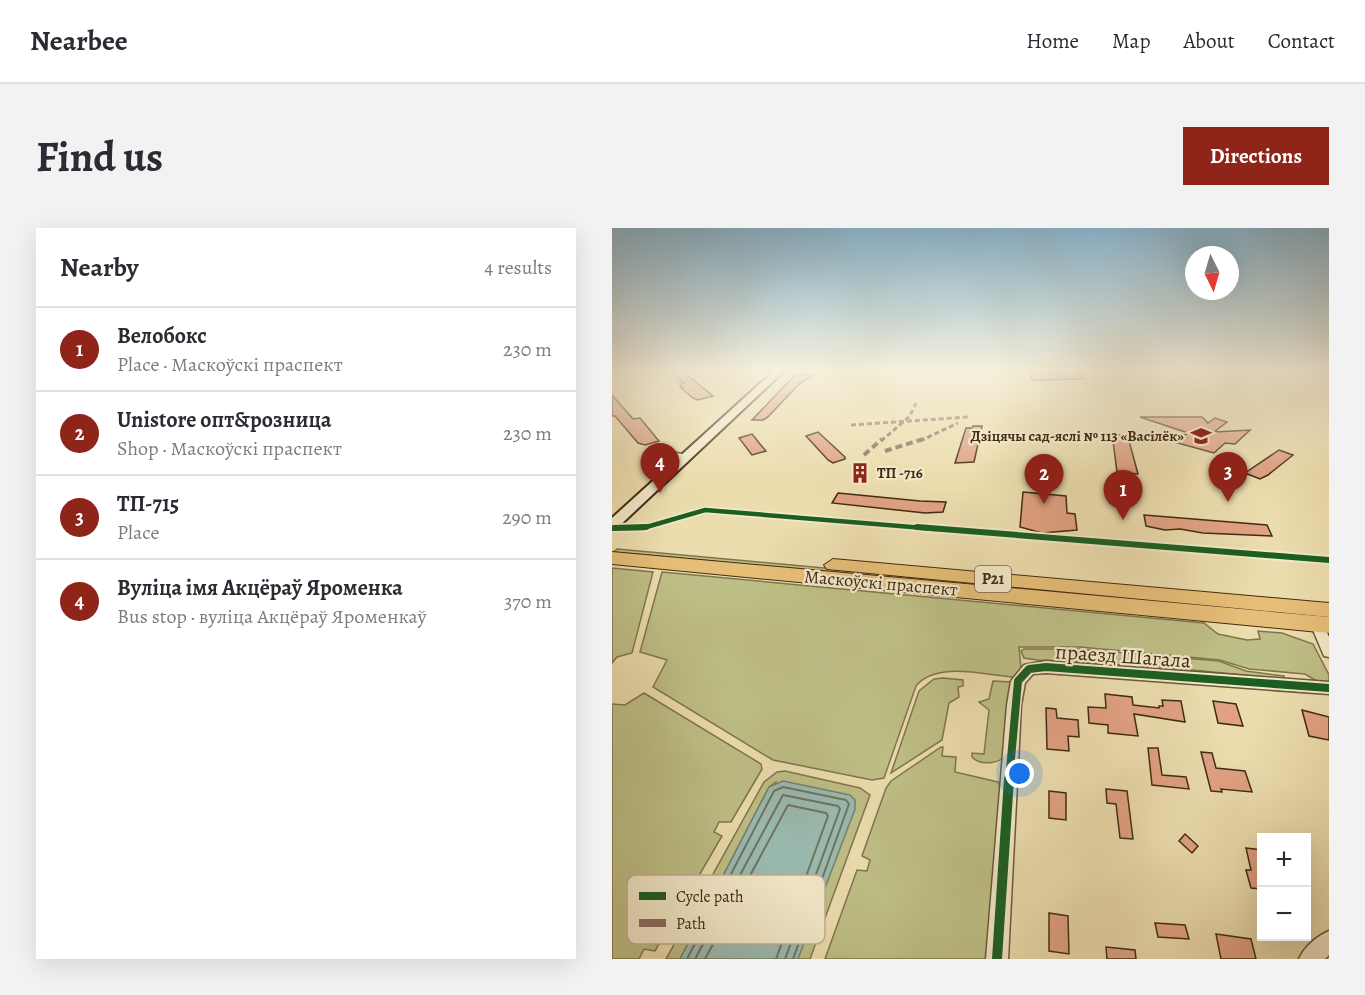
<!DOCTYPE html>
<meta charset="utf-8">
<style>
body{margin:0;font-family:Alegreya,serif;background:#f2f2f3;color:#2b2b33}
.controls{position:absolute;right:18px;bottom:18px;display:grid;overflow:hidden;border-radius:0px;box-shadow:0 6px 24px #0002}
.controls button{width:54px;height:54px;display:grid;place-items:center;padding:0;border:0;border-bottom:2px solid #e1e1e2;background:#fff;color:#2b2b33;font:30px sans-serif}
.compass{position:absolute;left:573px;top:18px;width:54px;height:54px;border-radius:50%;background:#fff;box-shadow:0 6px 24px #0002;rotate:175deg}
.you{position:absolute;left:408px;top:546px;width:21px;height:21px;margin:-15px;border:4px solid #fff;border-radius:50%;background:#1a73e8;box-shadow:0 0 0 9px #1a73e833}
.badge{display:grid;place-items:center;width:39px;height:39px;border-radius:50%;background:#8f2418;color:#fff;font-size:20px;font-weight:700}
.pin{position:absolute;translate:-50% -50px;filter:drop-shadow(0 2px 3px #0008)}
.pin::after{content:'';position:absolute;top:32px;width:21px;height:18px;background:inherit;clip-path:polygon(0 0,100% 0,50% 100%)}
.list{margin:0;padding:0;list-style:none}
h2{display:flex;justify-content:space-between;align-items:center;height:78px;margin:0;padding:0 24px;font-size:26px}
h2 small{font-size:20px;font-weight:400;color:#7c7c81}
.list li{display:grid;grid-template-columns:39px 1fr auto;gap:18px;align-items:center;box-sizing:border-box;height:84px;padding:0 24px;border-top:2px solid #e1e1e2}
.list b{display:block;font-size:22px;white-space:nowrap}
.list p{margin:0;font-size:20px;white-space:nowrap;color:#7c7c81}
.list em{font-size:20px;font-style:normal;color:#7c7c81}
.map{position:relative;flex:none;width:717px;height:731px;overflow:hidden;border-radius:0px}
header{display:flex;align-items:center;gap:36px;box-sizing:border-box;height:84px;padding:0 30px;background:#fff;border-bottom:2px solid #e1e1e2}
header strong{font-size:28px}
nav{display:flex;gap:33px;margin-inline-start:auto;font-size:21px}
.intro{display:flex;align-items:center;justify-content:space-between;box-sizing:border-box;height:144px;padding:0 36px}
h1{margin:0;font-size:42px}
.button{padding:15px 27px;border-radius:0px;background:#8f2418;color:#fff;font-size:21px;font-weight:700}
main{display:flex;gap:36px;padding:0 36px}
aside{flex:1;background:#fff;border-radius:0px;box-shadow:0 6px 24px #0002}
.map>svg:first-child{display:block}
.green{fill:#bebf86;stroke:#80754d;stroke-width:1.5}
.water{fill:#9abbb1;stroke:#778172;stroke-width:1.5}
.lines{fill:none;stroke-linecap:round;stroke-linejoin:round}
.shore{stroke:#6e7362;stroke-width:2}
.building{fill:#e1a283;stroke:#422b14;stroke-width:1.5}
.street-casing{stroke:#6c583a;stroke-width:3}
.secondary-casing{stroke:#422b14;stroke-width:4}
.primary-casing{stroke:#422b14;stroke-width:2}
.street{fill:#f3e9ca;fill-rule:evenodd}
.secondary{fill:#f3e9ca;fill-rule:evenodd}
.primary{fill:#e6be77;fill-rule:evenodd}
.quiet-far1{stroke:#8d6e63;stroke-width:3;stroke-dasharray:5 3;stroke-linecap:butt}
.quiet{stroke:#8d6e63;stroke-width:4;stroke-dasharray:7 4;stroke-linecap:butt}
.cycleway-far3-casing{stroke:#f3e9ca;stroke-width:8}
.cycleway-far2-casing{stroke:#f3e9ca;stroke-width:10}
.cycleway-far1-casing{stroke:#f3e9ca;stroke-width:11}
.cycleway-casing{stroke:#f3e9ca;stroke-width:14}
.cycleway-far3{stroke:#1b5e20;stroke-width:4.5}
.cycleway-far2{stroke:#1b5e20;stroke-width:6}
.cycleway-far1{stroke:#1b5e20;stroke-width:8}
.cycleway{stroke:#1b5e20;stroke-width:10}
.labels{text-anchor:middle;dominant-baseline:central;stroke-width:4.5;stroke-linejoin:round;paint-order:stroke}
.far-poi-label{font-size:15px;font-weight:bold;fill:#422b14;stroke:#f3e9ca;text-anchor:end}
.shield{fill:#f3e9ca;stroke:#77644b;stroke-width:1.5}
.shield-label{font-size:16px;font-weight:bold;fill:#422b14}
.street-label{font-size:18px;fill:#422b14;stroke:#f3e9ca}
.near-street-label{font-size:21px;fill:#422b14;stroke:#f3e9ca}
.key{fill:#f3e9ca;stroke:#beb093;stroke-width:1.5}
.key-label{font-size:16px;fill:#422b14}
</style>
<header>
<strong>Nearbee</strong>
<nav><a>Home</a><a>Map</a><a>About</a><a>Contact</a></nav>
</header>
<div class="intro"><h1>Find us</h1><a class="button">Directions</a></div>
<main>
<aside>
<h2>Nearby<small>4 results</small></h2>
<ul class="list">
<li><span class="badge">1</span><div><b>Велобокс</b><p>Place · Маскоўскі праспект</p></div><em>230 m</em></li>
<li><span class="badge">2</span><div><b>Unistore опт&amp;розница</b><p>Shop · Маскоўскі праспект</p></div><em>230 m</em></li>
<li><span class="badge">3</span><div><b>ТП-715</b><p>Place</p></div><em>290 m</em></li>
<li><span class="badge">4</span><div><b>Вуліца імя Акцёраў Яроменка</b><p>Bus stop · вуліца Акцёраў Яроменкаў</p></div><em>370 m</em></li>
</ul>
</aside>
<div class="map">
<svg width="717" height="731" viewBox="0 0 717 731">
<rect width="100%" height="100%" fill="#ecddae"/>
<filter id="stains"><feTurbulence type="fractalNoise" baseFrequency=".00333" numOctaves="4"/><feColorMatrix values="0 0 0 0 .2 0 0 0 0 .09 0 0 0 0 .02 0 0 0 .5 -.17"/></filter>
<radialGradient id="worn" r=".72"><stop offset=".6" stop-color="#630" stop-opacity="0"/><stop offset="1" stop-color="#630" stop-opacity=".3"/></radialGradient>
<!-- green -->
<g class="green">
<polygon points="5,321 680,383 685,386 682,388 2,324"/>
<polygon points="0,340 41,344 20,425 5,429 0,435"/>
<path d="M50,344l542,51 14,11 29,6 13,-1 -2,-8 24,2 31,11 16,31v7l-9,1 -15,-9 -56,-5 -29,-9 -140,-13h-61l2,22 -8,8c-28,-2 -77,-16 -97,9l-32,92 -12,2 -99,-20 -120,-73 14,-27 -27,-8z"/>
<polygon points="412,421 467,421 607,433 634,443 672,448 673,451 549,439 425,432 412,430 409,423"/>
<polygon points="331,450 351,452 351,458 346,459 347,469 337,475 330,512 279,545 307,463 322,451"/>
<path d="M381,453l19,1 -9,76c-8,6 -24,7 -31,-1v-4l12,1 5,-44 -10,-8 10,-3z"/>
<polygon points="32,465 149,536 150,541 119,594 107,594 102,604 110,608 43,723 32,721 27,731 0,731 0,476 13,477"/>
<polygon points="329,519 331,519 330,528 344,529 343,544 386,554 390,562 375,731 213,731 245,642 255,643 258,632 250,628 274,560 279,553"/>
<polygon points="173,543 248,560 258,567 198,731 150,731 164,554 157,559 68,731 54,731 152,554 165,544"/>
</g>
<!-- water -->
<polygon class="water" points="171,553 238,567 243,572 243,581 186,731 68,731 157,559"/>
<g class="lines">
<!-- shore -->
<g class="shore">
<polyline points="75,731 162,563 171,559 234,572 237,576 181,731"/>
<polyline points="83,731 171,567 226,578 228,581 173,731"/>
<polyline points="93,731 176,577 214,585 216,588 164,731"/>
</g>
</g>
<!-- building -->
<g class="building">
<polygon points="58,143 70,143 101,168 86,172 81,170 68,159 70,159 68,156 72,155"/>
<polygon points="417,143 467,143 472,151 420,152"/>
<polygon points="183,147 202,147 188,155 156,189 151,192 140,192"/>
<polygon points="0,167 21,191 28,190 47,213 33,217 26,215 3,188 0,188"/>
<polygon points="528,189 590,189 596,195 603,190 615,194 602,204 638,202 623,216 613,215 602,225 562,214 576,205"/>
<polygon points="361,198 370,198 362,234 343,235 354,200 360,200"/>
<polygon points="206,204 233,229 233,231 221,235 216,232 194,208"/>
<polygon points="500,205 516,209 526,246 505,244"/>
<polygon points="140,206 148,216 154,223 140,227 127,210"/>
<polygon points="667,222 681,227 656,247 648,251 633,245"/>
<polygon points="411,264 454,268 455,285 463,286 465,302 430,305 408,299"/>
<polygon points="226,265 308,273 334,274 331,284 313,285 220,275"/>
<polygon points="532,287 655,297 660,308 591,305 568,301 553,302 534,298"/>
<polygon points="493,466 520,469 521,477 547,480 547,478 551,478 550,472 569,473 573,494 522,486 526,508 496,505 496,497 477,495 476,479 494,480"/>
<polygon points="601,473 624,476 631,498 606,495"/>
<polygon points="434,480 444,481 445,490 466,492 467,509 456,508 457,523 435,521"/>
<polygon points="690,482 717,489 717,512 697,508"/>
<polygon points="536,520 546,520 550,547 574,549 577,561 540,557"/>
<polygon points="589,524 600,525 604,540 633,543 640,564 609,561 610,564 599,563"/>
<polygon points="494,561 515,563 521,611 508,610 504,576 495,575"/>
<polygon points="437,563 454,565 454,592 437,590"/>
<polygon points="573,606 586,618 580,625 567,613"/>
<polygon points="634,620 650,622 650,661 639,660 634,642 639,642"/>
<polygon points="437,685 456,688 457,726 437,723"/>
<polygon points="543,695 573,697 577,711 546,709"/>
<polygon points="604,706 639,711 644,731 609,731"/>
<polygon points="494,719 523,722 524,731 495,731"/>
</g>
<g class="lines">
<!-- street casing -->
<g class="street-casing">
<g id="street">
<polygon points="64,225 77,227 78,229 74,232 61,230 61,226"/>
<polygon points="704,390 709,392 717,409 717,429 712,428 698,395 699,392"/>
<polygon points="434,433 717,454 717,466 434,445 421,446 413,455 409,477 396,731 374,731 395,477 399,453 412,437"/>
<path d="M717,703v24l-4,4h-26c5,-12 18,-23 30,-28z"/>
</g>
</g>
<!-- secondary casing -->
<g class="secondary-casing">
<polygon id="secondary" points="162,143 172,143 5,300 0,301 0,290"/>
</g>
<!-- primary casing -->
<g class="primary-casing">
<g id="primary">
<polygon points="0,324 717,389 717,405 0,336"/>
<polygon points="221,331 717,375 717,389 215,341 212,337"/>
</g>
</g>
<!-- street -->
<use href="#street" class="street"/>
<!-- secondary -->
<use href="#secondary" class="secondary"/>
<!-- primary -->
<use href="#primary" class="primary"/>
<!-- quiet-far1 -->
<g class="quiet-far1">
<polyline points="239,197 356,189"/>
<polyline points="269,213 298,188 304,175"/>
<polyline points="308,213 346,195"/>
</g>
<!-- quiet -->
<g class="quiet">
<polyline points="273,223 311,211"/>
<polyline points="252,227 270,211"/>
</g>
<!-- cycleway-far3 casing -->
<g class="cycleway-far3-casing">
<polyline id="cycleway-far3" points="2,300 31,300 93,282 324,301"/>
</g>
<!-- cycleway-far2 casing -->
<g class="cycleway-far2-casing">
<g id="cycleway-far2">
<polyline points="305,299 717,332"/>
<polyline points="2,300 34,299"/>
</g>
</g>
<!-- cycleway-far1 casing -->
<g class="cycleway-far1-casing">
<polyline id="cycleway-far1" points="397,553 406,453 417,441 434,439 717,460"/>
</g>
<!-- cycleway casing -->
<g class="cycleway-casing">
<polyline id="cycleway" points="385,731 397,551"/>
</g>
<!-- cycleway-far3 -->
<use href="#cycleway-far3" class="cycleway-far3"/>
<!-- cycleway-far2 -->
<use href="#cycleway-far2" class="cycleway-far2"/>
<!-- cycleway-far1 -->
<use href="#cycleway-far1" class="cycleway-far1"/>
<!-- cycleway -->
<use href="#cycleway" class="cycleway"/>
</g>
<!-- sky -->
<linearGradient id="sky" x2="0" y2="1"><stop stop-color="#89b7d2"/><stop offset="0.58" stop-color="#f6f0db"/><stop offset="1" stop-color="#f6f0db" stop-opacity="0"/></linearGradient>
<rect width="717" height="246" fill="url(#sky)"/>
<!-- icons -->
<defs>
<g id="school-bare" transform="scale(1.62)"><path d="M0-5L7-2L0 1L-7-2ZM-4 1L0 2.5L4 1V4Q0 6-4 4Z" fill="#8f2418" stroke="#f3e9ca" stroke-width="2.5" paint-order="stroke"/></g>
<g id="building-bare" transform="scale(1.62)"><path d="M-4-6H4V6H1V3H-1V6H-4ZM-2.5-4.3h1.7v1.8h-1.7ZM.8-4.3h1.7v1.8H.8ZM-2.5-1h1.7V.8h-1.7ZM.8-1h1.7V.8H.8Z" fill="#8f2418" stroke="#f3e9ca" stroke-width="2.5" paint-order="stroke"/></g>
</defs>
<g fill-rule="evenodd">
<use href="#school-bare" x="589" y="208"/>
<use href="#building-bare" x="248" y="245"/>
</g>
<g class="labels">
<!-- far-poi labels -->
<g class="far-poi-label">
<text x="572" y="208">Дзіцячы сад-яслі № 113 «Васілёк»</text>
<text x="265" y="245" text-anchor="start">ТП -716</text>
</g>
<!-- shield labels -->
<rect class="shield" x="363" y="338" width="36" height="26" rx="4.5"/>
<g class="shield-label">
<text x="381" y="351">Р21</text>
</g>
<!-- street labels -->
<g class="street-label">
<text transform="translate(269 355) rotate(5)">Маскоўскі праспект</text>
</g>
<!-- near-street labels -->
<g class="near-street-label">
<text transform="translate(511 428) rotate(4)">праезд Шагала</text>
</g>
</g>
<!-- legend -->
<rect x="15" y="647" width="198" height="69" rx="9" class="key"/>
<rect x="27" y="664" width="27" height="8" fill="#1b5e20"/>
<rect x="27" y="691" width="27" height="8" fill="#8d6e63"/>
<g class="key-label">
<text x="64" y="674">Cycle path</text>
<text x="64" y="701">Path</text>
</g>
<rect width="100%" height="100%" filter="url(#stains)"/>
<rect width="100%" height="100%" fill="url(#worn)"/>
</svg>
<div class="controls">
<button>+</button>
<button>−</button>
</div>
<svg class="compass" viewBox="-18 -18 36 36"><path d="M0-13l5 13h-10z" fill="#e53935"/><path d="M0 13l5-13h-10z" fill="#7c7c81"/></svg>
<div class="you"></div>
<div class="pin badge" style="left:511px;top:292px">1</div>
<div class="pin badge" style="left:432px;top:276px">2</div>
<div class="pin badge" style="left:616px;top:274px">3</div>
<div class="pin badge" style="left:48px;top:265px">4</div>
</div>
</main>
